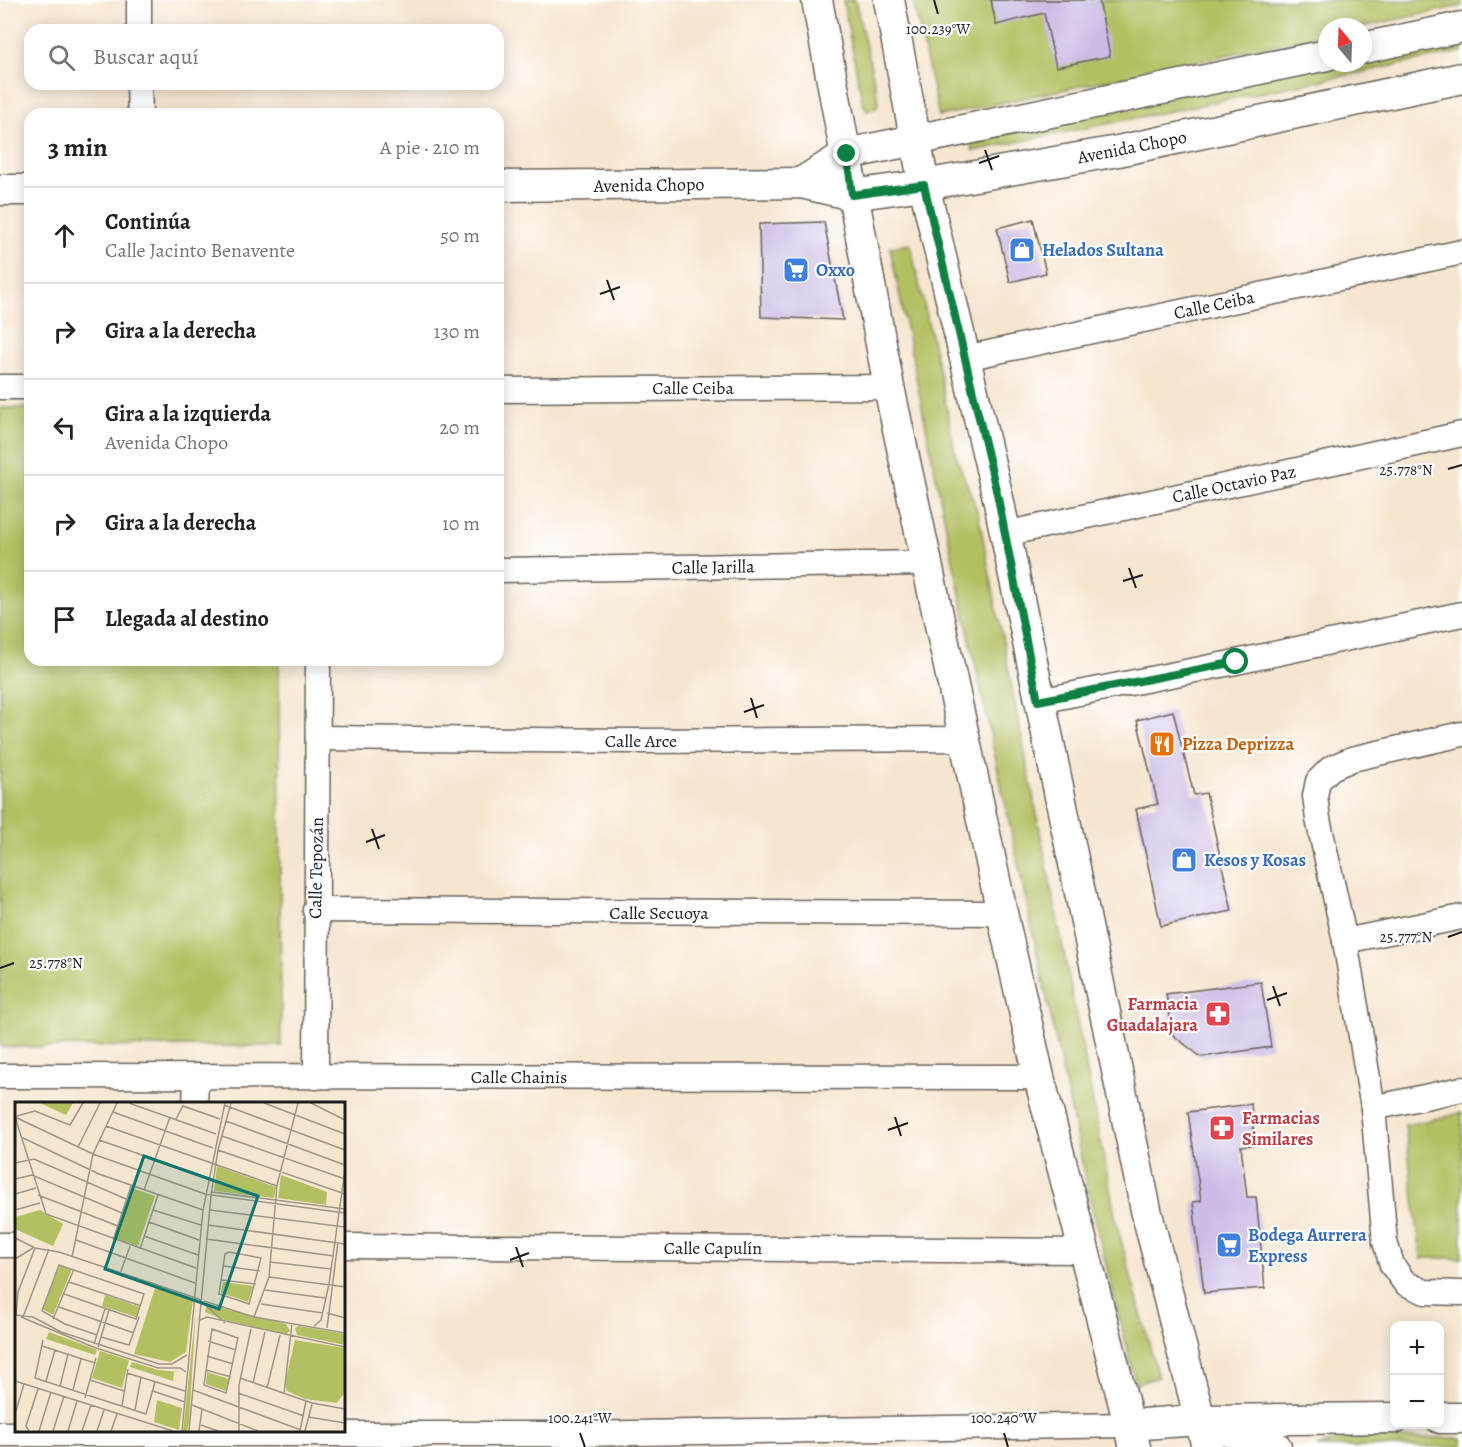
<!DOCTYPE html>
<html lang="es">
<meta charset="utf-8">
<style>
body{margin:0;font-family:Alegreya,serif;background:#f6f6f6;color:#202124}
.controls{position:absolute;right:18px;bottom:18px;display:grid;overflow:hidden;border-radius:12px;box-shadow:0 3px 15px #0003}
.controls button{width:54px;height:54px;display:grid;place-items:center;padding:0;border:0;border-bottom:2px solid #e0e0e0;background:#fff;color:#202124;font:30px sans-serif}
.compass{position:absolute;left:1318px;top:18px;width:54px;height:54px;border-radius:50%;background:#fff;box-shadow:0 3px 15px #0003;rotate:341deg}
.stop{position:absolute;width:18px;height:18px;margin:-14px;border:4px solid #0b8043;border-radius:50%;background:#fff}
.stop.end{background:#0b8043;border-color:#fff;box-shadow:0 2px 6px #0008}
.list{margin:0;padding:0;list-style:none}
h2{display:flex;justify-content:space-between;align-items:center;height:78px;margin:0;padding:0 24px;font-size:26px}
h2 small{font-size:20px;font-weight:400;color:#757577}
.list li{display:grid;grid-template-columns:39px 1fr auto;gap:18px;align-items:center;box-sizing:border-box;height:96px;padding:0 24px;border-top:2px solid #e0e0e0}
.list b{display:block;font-size:22px;white-space:nowrap}
.list p{margin:0;font-size:20px;white-space:nowrap;color:#757577}
.list em{font-size:20px;font-style:normal;color:#757577}
.icon{flex:none;width:33px;height:33px;fill:none;stroke:currentColor;stroke-width:2;stroke-linecap:round;stroke-linejoin:round}
.map{position:relative;flex:none;width:1462px;height:1447px;overflow:hidden}
.search{position:absolute;background:#fff;box-shadow:0 3px 15px #0003;left:24px;top:24px;width:480px;height:66px;display:flex;align-items:center;gap:15px;box-sizing:border-box;padding:0 21px;border-radius:18px;color:#757577;font-size:22px}
.panel{position:absolute;background:#fff;box-shadow:0 3px 15px #0003;left:24px;top:108px;width:480px;height:558px;border-radius:18px}
.map>svg:first-child{display:block}
.green{fill:#b3c062;stroke:#686e3f;stroke-width:1.5}
.building{fill:#cbbbe5}
.lines{fill:none;stroke-linecap:round;stroke-linejoin:round}
.minor-casing{stroke:#68625b;stroke-width:27}
.tertiary-casing{stroke:#68625b;stroke-width:33}
.minor{stroke:#fff;stroke-width:24}
.tertiary{stroke:#fff;stroke-width:30}
.route{stroke:#0b8043;stroke-width:8}
.ticks{fill:none;stroke:#1c1c1c;stroke-width:2}
.labels{text-anchor:middle;dominant-baseline:central;stroke-width:4.5;stroke-linejoin:round;paint-order:stroke}
.street-label{font-size:18px;fill:#1c1c1c;stroke:#fff}
.shop-label{font-size:18px;font-weight:bold;fill:#366cbe;stroke:#fff;text-anchor:start}
.food-label{font-size:18px;font-weight:bold;fill:#c56008;stroke:#fff;text-anchor:start}
.health-label{font-size:18px;font-weight:bold;fill:#be3a42;stroke:#fff;text-anchor:end}
.inset-road{fill:none;stroke:#9f9587;stroke-width:1.5}
.view{fill:#0f766e;fill-opacity:0.15;stroke:#0f766e;stroke-width:3}
.inset-edge{fill:none;stroke:#1c1c1c;stroke-width:3}
.ticks-label{font-size:15px;text-anchor:middle;fill:#1c1c1c;stroke:#fff;stroke-width:4.5;stroke-linejoin:round;paint-order:stroke}
</style>
<div class="map">
<svg width="1462" height="1447" viewBox="0 0 1462 1447">
<rect width="100%" height="100%" fill="#fff"/>
<filter id="ink" filterUnits="userSpaceOnUse"><feTurbulence type="fractalNoise" baseFrequency=".0167" numOctaves="2"/><feDisplacementMap in="SourceGraphic" scale="12" xChannelSelector="R" yChannelSelector="G"/><feConvolveMatrix kernelMatrix="1 2 1 2 8 2 1 2 1" color-interpolation-filters="sRGB"/></filter>
<filter id="wash" filterUnits="userSpaceOnUse"><feTurbulence type="fractalNoise" baseFrequency=".008" numOctaves="4" result="noise"/><feDisplacementMap in="SourceGraphic" scale="24" xChannelSelector="R" yChannelSelector="G"/><feGaussianBlur stdDeviation="1.35" result="paint"/><feColorMatrix in="noise" values="0 0 0 0 0 0 0 0 0 0 0 0 0 0 0 0 0 1.4 0 .05"/><feComposite in="paint" operator="in"/></filter>
<g filter="url(#wash)">
<rect width="100%" height="100%" fill="#f6e5cf"/>
<!-- green -->
<g class="green">
<polygon points="843,0 855,0 879,102 876,108 867,111 862,101"/>
<polygon points="913,0 1462,0 1462,6 1361,27 1327,27 1327,34 939,116"/>
<polygon points="1462,34 1462,52 973,151 970,139 1327,63 1363,63 1363,55"/>
<polygon points="910,244 939,370 956,456 978,513 1117,1225 1158,1377 1136,1384 1092,1209 948,537 890,247"/>
<polygon points="0,408 30,408 30,660 279,660 281,1046 0,1047"/>
<polygon points="1462,1113 1462,1258 1421,1258 1405,1125"/>
<polygon points="1349,1438 1462,1438 1462,1447 1316,1447"/>
</g>
<g id="blocks">
<!-- building -->
<g class="building">
<polygon points="991,0 1099,0 1110,56 1056,67 1044,13 996,25"/>
<polygon points="1033,219 1046,273 1010,282 997,228"/>
<polygon points="824,222 843,320 761,317 759,224"/>
<polygon points="1173,711 1194,795 1206,793 1232,911 1161,926 1136,809 1158,804 1137,720"/>
<polygon points="1261,982 1271,1047 1201,1057 1173,1035 1166,994"/>
<polygon points="1251,1104 1255,1145 1241,1146 1247,1197 1256,1197 1265,1288 1204,1293 1193,1202 1201,1201 1188,1112"/>
</g>
</g>
</g>
<g filter="url(#ink)">
<use href="#blocks" fill-opacity="0" stroke="#68625b" stroke-width="1.5"/>
<g class="lines">
<!-- minor casing -->
<g class="minor-casing">
<g id="minor">
<polyline points="139,0 139,30"/>
<polyline points="139,84 140,114"/>
<polyline points="965,358 1462,252"/>
<polyline points="0,387 30,387"/>
<polyline points="498,390 889,387"/>
<polyline points="1005,534 1462,434"/>
<polyline points="498,570 928,563"/>
<polyline points="1039,701 1236,662 1462,614"/>
<polyline points="1462,734 1352,759 1331,768 1318,781 1315,796 1318,819 1345,941 1373,1108 1385,1242 1392,1265 1405,1283 1425,1292 1462,1293"/>
<polyline points="318,738 632,741 964,739"/>
<polyline points="315,910 1002,913"/>
<polyline points="1345,941 1462,917"/>
<polyline points="0,1076 1039,1077"/>
<polyline points="316,1077 318,660"/>
<polyline points="195,1104 196,1076"/>
<polyline points="1373,1108 1462,1089"/>
<polyline points="0,1245 16,1245"/>
<polyline points="344,1246 1083,1251"/>
<polyline points="0,1434 574,1434 1130,1425"/>
</g>
</g>
<!-- tertiary casing -->
<g class="tertiary-casing">
<g id="tertiary">
<polyline points="817,0 889,387 1002,913 1039,1077 1135,1447"/>
<polyline points="889,0 924,185 998,498 1146,1210 1207,1447"/>
<polyline points="1363,48 1462,27"/>
<polyline points="801,183 847,154 1327,55"/>
<polyline points="498,186 801,183 852,195 924,185 1118,151 1462,78"/>
<polyline points="0,190 30,190"/>
<polyline points="1440,1418 1462,1418"/>
<polyline points="1198,1420 1394,1418"/>
<polyline points="1130,1425 1198,1420 1276,1447"/>
</g>
</g>
<!-- minor -->
<use href="#minor" class="minor"/>
<!-- tertiary -->
<use href="#tertiary" class="tertiary"/>
</g>
</g>
<g class="lines" filter="url(#ink)">
<!-- route -->
<polyline class="route" points="847,154 852,195 924,185 998,498 1038,701 1236,662"/>
</g>
<!-- ticks -->
<path class="ticks" d="M934,0l4,14M985,150l7,20M979,163l20,-7M607,280l7,20M600,294l20,-7M1448,469l14,-4M1129,568l7,20M1123,581l20,-6M751,698l6,20M744,712l20,-7M372,829l7,20M366,842l19,-7M1448,937l14,-5M0,968l14,-5M1273,986l7,20M1267,1000l20,-7M895,1117l6,19M888,1130l20,-7M516,1247l7,20M510,1260l19,-7M580,1433l5,14M1004,1433l4,14"/>
<!-- icons -->
<defs>
<g id="shop-square" transform="scale(1.35)"><rect x="-9" y="-9" width="18" height="18" rx="4" fill="#3f7fe0" stroke="#fff"/><path d="M-5-2.5h2.3a2.7 3.5 0 0 1 5.4 0H5L5.5 6h-11ZM-1.5-2.5h3a1.5 2.3 0 0 0-3 0Z" fill="#fff"/></g>
<g id="supermarket-square" transform="scale(1.35)"><rect x="-9" y="-9" width="18" height="18" rx="4" fill="#3f7fe0" stroke="#fff"/><path d="M-6-5.5h2.5l.6 2H6L4.5 2H-2.5L-4.4-4H-6ZM-1.5 3.2a1.3 1.3 0 1 0 .1 0ZM3 3.2a1.3 1.3 0 1 0 .1 0Z" fill="#fff"/></g>
<g id="restaurant-square" transform="scale(1.35)"><rect x="-9" y="-9" width="18" height="18" rx="4" fill="#e8710a" stroke="#fff"/><path d="M-5-6h1v4h1v-4h1v4h1v-4h1v5L-1.5 .5V6h-2V.5L-5-1ZM5-6V6H3V1.5H1.5Q1.5-4 5-6Z" fill="#fff"/></g>
<g id="pharmacy-square" transform="scale(1.35)"><rect x="-9" y="-9" width="18" height="18" rx="4" fill="#e0444e" stroke="#fff"/><path d="M-2-6h4v4h4v4h-4v4h-4v-4h-4v-4h4Z" fill="#fff"/></g>
</defs>
<g fill-rule="evenodd">
<use href="#shop-square" x="1022" y="250"/>
<use href="#supermarket-square" x="796" y="270"/>
<use href="#restaurant-square" x="1162" y="744"/>
<use href="#shop-square" x="1184" y="860"/>
<use href="#pharmacy-square" x="1218" y="1014"/>
<use href="#pharmacy-square" x="1222" y="1128"/>
<use href="#supermarket-square" x="1229" y="1245"/>
</g>
<g class="labels">
<!-- street labels -->
<g class="street-label">
<text transform="translate(1132 147) rotate(-11)">Avenida Chopo</text>
<text transform="translate(649 185) rotate(-1)">Avenida Chopo</text>
<text transform="translate(1214 305) rotate(-12)">Calle Ceiba</text>
<text x="693" y="388">Calle Ceiba</text>
<text transform="translate(1234 484) rotate(-12)">Calle Octavio Paz</text>
<text transform="translate(713 567) rotate(-1)">Calle Jarilla</text>
<text x="641" y="741">Calle Arce</text>
<text transform="translate(316 868) rotate(-89)">Calle Tepozán</text>
<text x="659" y="913">Calle Secuoya</text>
<text x="519" y="1077">Calle Chainis</text>
<text x="713" y="1248">Calle Capulín</text>
</g>
<!-- shop labels -->
<g class="shop-label">
<text x="1042" y="250">Helados Sultana</text>
<text x="816" y="270">Oxxo</text>
<text x="1204" y="860">Kesos y Kosas</text>
<text x="1248" y="1235">Bodega Aurrera<tspan x="1248" dy="21">Express</tspan></text>
</g>
<!-- food labels -->
<g class="food-label">
<text x="1182" y="744">Pizza Deprizza</text>
</g>
<!-- health labels -->
<g class="health-label">
<text x="1198" y="1004">Farmacia<tspan x="1198" dy="21">Guadalajara</tspan></text>
<text x="1242" y="1118" text-anchor="start">Farmacias<tspan x="1242" dy="21">Similares</tspan></text>
</g>
</g>
<!-- overview -->
<g transform="translate(15 1102)">
<rect width="330" height="330" fill="#f6e5cf"/>
<path d="M25,1h33l-7,12zM202,64l59,21 -2,11 -60,-7zM266,73l46,17 -1,13 -48,-7zM117,86l23,8 -17,50 -23,-8zM25,108l23,14 -10,22 -38,-17v-12zM45,163l12,4 -19,46 -11,-6zM208,180l30,4 -5,16 -27,-9zM140,186l38,12 -7,52 -16,10 -36,-8zM90,193l35,12 -4,10 -34,-11zM196,203l75,19 4,7 -4,3 -62,-14 -19,-8 1,-6zM181,207l-7,114 -2,8h-4zM284,224l46,8v11l-48,-10 -2,-7zM34,230l48,18 -2,5 -49,-16zM280,238l50,8v44l-8,11 -32,-4 -18,-8 -2,-8zM85,249l29,9 -7,28 -30,-10zM117,260l26,8 23,2h-7l-1,9 -43,-14zM192,270l22,7 -3,12 -20,-7zM142,298l25,8 -3,22 -25,-8z" fill="#b3c062"/>
<path class="inset-road" d="M114,1l87,31M249,1l81,31M296,1l34,17M209,3l121,45M98,10l100,36M2,14l18,-5 35,14 13,-22M0,15l78,37 112,40 140,19M0,15l31,97 150,54M161,17l7,-13 37,13M211,19l119,44M91,24l171,60M207,34l123,43M6,35l78,37 104,36M84,38l109,38M63,45l22,-44M203,48l127,44M0,61l19,-4 92,40M0,77l17,-4 90,38M129,88l26,-73M197,90l133,17M0,92l21,-6M23,93l80,31M0,108l25,-7M138,108l48,15M195,108l135,17M134,120l50,18M193,123l137,19M129,134l54,19M0,136l20,10 24,4 140,47 26,24M191,137l128,17M61,138l119,43M98,138l18,-54M125,147l18,-54M214,150l32,6 -12,46 -30,-10 6,-40zM57,155l21,-103 24,-51M0,157l18,-11M255,160l61,7M209,164l36,5M105,172l10,-28M254,175l76,10M206,178l35,4M54,180l72,24M250,188l60,8M49,192l72,25 8,-25 -85,-29 -17,46 23,13 32,11M189,199l50,16 91,16M246,202l62,9M44,205l75,26M312,211l18,5M0,213l18,2 28,15 98,32h13l15,-9M1,213l2,-23 17,-44M6,215l72,30 65,21h22l6,4M8,215l26,-68M239,215l15,-40 8,-92 21,-82M38,217l21,-50M185,218l7,-3 138,30M299,224l7,-6 8,-36 16,-114M312,226l11,-86M197,227l26,9 -12,55 -22,-8zM86,235l28,8 10,-28M28,238l-8,38 111,36 9,-32M193,239l28,9M79,242l11,-35M27,244l53,17M83,245l11,-37M192,254l26,8M191,268l25,7M112,271l58,18M225,276l72,25 33,6M75,278l34,11M0,279l158,50M31,279l9,-31M238,281l12,-51M45,284l8,-32M252,286l13,-53M58,288l8,-31M178,288l108,40M138,289l32,11M223,291l66,23M269,292l8,-71M70,296l11,-40M177,303l66,26M107,304l6,-37M120,308l6,-33M0,312l9,-30M293,315l37,6M186,323l17,6M14,329l-3,-5 12,-37M24,329l12,-39M38,329l11,-35M53,329l9,-30M67,329l9,-26M82,329l7,-21M96,329l6,-17M167,329l21,-221 22,-107M174,329l22,-235 7,-46 13,-47M184,329l3,-22M224,329v-46l12,-56M285,329l6,-30M290,329l7,-27"/>
<path class="view" d="M129,54l114,40 -39,113 -114,-40z"/>
<rect width="330" height="330" class="inset-edge"/>
</g>
<g class="ticks-label">
<text x="938" y="34">100.239°W</text>
<text x="1406" y="475">25.778°N</text>
<text x="1406" y="942">25.777°N</text>
<text x="56" y="968">25.778°N</text>
<text x="580" y="1423">100.241°W</text>
<text x="1004" y="1423">100.240°W</text>
</g>
</svg>
<div class="controls">
<button>+</button>
<button>−</button>
</div>
<svg class="compass" viewBox="-18 -18 36 36"><path d="M0-13l5 13h-10z" fill="#e53935"/><path d="M0 13l5-13h-10z" fill="#757577"/></svg>
<div class="stop" style="left:1236px;top:662px"></div>
<div class="stop end" style="left:847px;top:154px"></div>
<div class="search"><svg class="icon" aria-label="search" viewBox="0 0 24 24"><circle cx="10" cy="10" r="6"/><path d="M15 15l6 6"/></svg>Buscar aquí</div>
<section class="panel">
<h2>3 min<small>A pie · 210 m</small></h2>
<ul class="list">
<li><svg class="icon" aria-label="ahead" viewBox="0 0 24 24"><path d="M12 20V5M6 11l6-6 6 6"/></svg><div><b>Continúa</b><p>Calle Jacinto Benavente</p></div><em>50 m</em></li>
<li><svg class="icon" aria-label="right" viewBox="0 0 24 24"><path d="M7 20v-9h11M14 6l5 5-5 5"/></svg><div><b>Gira a la derecha</b></div><em>130 m</em></li>
<li><svg class="icon" aria-label="left" viewBox="0 0 24 24"><path d="M17 20v-9H6M10 6l-5 5 5 5"/></svg><div><b>Gira a la izquierda</b><p>Avenida Chopo</p></div><em>20 m</em></li>
<li><svg class="icon" aria-label="right" viewBox="0 0 24 24"><path d="M7 20v-9h11M14 6l5 5-5 5"/></svg><div><b>Gira a la derecha</b></div><em>10 m</em></li>
<li><svg class="icon" aria-label="arrive" viewBox="0 0 24 24"><path d="M6 21V4h12l-3 4 3 4H6"/></svg><div><b>Llegada al destino</b></div></li>
</ul>
</section>
</div>
